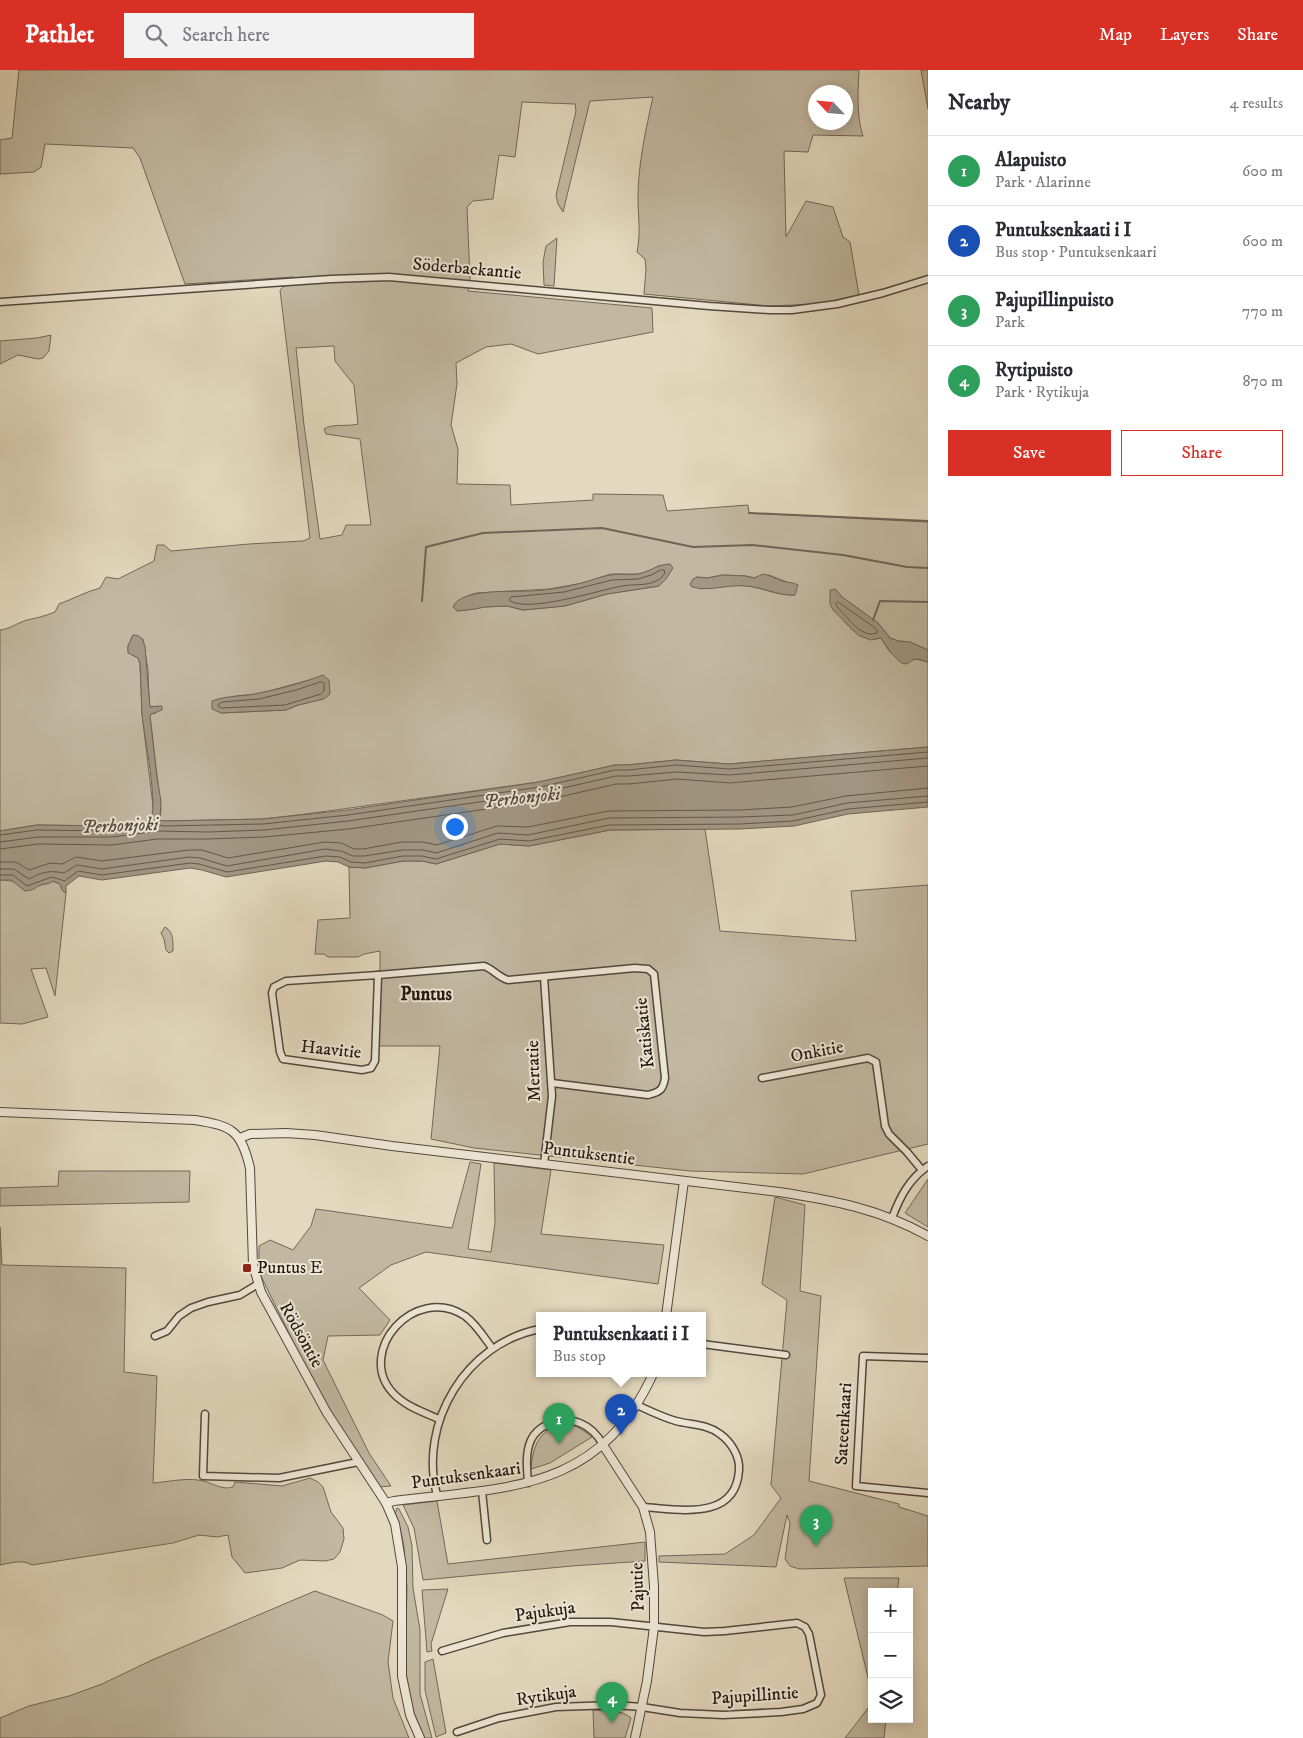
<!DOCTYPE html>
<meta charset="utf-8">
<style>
body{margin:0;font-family:"IM FELL DW Pica",serif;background:#f2f2f3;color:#2b2b33}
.controls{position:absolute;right:15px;bottom:15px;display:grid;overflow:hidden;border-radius:0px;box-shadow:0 2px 12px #0003}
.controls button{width:45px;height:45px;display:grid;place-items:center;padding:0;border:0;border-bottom:1px solid #e1e1e2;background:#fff;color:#2b2b33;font:25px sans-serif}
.compass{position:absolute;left:808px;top:15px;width:45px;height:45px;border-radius:50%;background:#fff;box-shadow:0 2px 12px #0003;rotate:296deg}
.you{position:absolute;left:454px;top:756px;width:18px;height:18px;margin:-12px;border:4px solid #fff;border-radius:50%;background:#1a73e8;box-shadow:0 0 0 8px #1a73e833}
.badge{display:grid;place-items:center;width:32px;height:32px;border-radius:50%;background:#d93025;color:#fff;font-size:16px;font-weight:700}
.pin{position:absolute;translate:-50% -41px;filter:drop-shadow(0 1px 2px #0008)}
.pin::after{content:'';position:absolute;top:26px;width:18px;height:15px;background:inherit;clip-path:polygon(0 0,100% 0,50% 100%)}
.popup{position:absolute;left:536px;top:1242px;width:170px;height:65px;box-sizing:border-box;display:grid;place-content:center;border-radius:0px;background:#fff;filter:drop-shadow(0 1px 4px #0005);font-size:16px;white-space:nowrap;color:#7c7c81}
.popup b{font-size:19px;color:#2b2b33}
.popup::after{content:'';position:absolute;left:50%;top:100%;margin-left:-10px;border:10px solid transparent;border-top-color:#fff}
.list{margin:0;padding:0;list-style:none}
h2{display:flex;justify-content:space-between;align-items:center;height:65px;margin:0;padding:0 20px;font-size:21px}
h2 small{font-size:16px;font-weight:400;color:#7c7c81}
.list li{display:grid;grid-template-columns:32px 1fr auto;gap:15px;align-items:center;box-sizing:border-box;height:70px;padding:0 20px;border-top:1px solid #e1e1e2}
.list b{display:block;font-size:19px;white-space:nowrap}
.list p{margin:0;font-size:16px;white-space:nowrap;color:#7c7c81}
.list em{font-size:16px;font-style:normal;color:#7c7c81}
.actions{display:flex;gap:10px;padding:15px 20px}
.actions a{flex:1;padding:11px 0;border:1px solid #d93025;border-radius:0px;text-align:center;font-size:18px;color:#d93025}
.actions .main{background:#d93025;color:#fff}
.icon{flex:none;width:28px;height:28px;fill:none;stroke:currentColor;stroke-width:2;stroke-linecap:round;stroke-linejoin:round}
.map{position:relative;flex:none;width:928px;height:1668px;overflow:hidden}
header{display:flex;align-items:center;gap:30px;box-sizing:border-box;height:70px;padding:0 25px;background:#d93025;color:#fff}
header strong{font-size:24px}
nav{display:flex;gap:28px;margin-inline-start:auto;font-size:18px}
.search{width:350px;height:45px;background:#f2f2f3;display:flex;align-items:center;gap:12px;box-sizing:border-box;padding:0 18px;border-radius:0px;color:#7c7c81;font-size:19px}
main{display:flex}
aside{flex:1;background:#fff}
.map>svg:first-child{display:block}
.green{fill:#c2b8a1;stroke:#726859;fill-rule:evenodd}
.water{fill:#a29783;stroke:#6f6455}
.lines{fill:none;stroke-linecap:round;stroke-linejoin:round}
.shore{stroke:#62584a;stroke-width:1}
.stream{stroke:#6f6455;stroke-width:2}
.minor-casing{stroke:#53483c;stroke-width:9}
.tertiary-casing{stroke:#53483c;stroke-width:10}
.minor{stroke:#ede6d5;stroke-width:6}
.tertiary{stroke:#ede6d5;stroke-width:8}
.poi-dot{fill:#8f2418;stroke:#ede6d5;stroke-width:2}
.labels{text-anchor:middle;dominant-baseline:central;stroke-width:4;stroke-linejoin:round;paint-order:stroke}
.street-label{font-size:18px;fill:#231811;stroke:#ede6d5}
.poi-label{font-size:18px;fill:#231811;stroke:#ede6d5;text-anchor:start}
.water-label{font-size:19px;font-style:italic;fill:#564b3f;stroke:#ede6d5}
.neighbourhood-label{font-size:19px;font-weight:bold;fill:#231811;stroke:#ede6d5}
</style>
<header>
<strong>Pathlet</strong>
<div class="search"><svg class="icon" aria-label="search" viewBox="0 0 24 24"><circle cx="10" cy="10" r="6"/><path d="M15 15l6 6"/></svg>Search here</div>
<nav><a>Map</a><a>Layers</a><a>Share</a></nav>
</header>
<main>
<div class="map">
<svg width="928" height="1668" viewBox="0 0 928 1668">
<rect width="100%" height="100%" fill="#e3d9be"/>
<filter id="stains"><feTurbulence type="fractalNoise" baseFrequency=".004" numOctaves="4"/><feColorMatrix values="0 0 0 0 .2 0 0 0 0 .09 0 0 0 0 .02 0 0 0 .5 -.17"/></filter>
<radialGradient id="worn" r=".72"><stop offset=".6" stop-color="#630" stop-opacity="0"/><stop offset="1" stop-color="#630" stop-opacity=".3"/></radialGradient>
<!-- green -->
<g class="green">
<path d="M19,0h840c-1,21 -3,46 4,66l-50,-1 -5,17 -24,-1 2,86 20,-36 27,6 10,30 7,5 9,53 -42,9 -48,2 -125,-12 2,-25 -1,-10 -8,-7c4,-19 1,-36 1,-54 0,-34 8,-69 15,-101l-63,4 -27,111 -5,-8 -2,-9 20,-84 -1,-7 -53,-2 -7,55 -16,-2 -6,44 -20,2 -6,6 3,72 -2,12 184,17 1,24 -115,22 -27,-10 -25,3 -30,16 1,21 -6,41 7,24 -1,35 53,1 1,20 82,-5v-6l70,1 4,16 81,-6 1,8 179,9v128l-18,-8 -12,-1 -8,-3 -12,-15 -36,-26 -7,-8 -2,21c16,14 24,33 48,28l8,13 8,6 5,6 14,-4 12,3v85l-199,17 -53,-4 -49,5h-12l-76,17 -233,32 -43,5 -100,2 -3,-1 1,-11 -11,-93 1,-2 5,-1 2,-7 -8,1 -1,-8 -1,-29 -5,-31 -10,-4 -5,11v6l10,6 2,5 2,51 12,100 -4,8 -39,4 -74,-1 -37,6v-201c10,-1 17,-7 27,-10 10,-2 18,-4 28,-8l4,-8c14,-5 26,-12 41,-16l6,-11 12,2 36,-18 3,-16h7l7,6 78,-7 54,-3 7,-3 -30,-248 14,-13 -109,7 -45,-126 -7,-10 -88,-4 -4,23 -7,5 -34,2v-34l12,-2zM816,22h30v30h-30zM334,276l1,15 19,24 4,39c-11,3 -24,-1 -34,5l2,5 34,5 11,86h-25l-4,10 -22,4 -16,-114 -8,-77zM660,495l-1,21 -52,8 -42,12 -42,4 -16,-4 -23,1 -9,2 -18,2 -2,-7 12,-8 9,-3 73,-4 34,-6 28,-9h27l12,-3zM723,505l23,1 8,2 15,-3 18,7 8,13c-17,1 -31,-7 -47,-9 -16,-2 -33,1 -48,3l-3,-12 10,1zM313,609l-2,23 -13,3 -12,5 -65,3 14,-17 23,-2z"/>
<polygon points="921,0 928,0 928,39"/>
<polygon points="557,168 554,216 544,215 543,192 546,176"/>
<polygon points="51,265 49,281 43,288 38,289 18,285 0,294 0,271 37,268"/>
<polygon points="705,759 720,861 856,871 851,821 928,815 928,1074 803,1104 690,1101 474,1078 431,1069 440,976 377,976 377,953 380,944 380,881 364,884 358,887 328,887 324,884 315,884 318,850 350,848 349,797 365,798 403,791 422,791 436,794 500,774 529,776 610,760"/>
<path d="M0,810c15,0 41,10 52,1l8,3 2,6 4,3 -11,103 -9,-28 -15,1 17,48 -26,7 -22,-1z"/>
<path d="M165,857c9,5 8,15 8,24l-4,2 -3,-3 -2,-11 -3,-6z"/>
<polygon points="470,1092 481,1094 468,1179 491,1182 495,1153 494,1093 551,1100 541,1164 664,1175 658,1214 426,1182 391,1195 359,1218 390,1250 380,1265 328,1266 323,1290 369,1383 391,1416 379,1417 336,1350 306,1298 259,1202 259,1176 270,1170 293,1180 311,1156 316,1139 452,1158"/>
<polygon points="59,1101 190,1101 189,1132 0,1136 0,1118 58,1116"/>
<polygon points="928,1109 928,1157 905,1143"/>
<polygon points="775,1127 805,1135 800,1221 821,1226 809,1411 899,1434 899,1437 928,1446 928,1496 799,1499 790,1496 785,1489 790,1453 787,1445 776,1497 659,1492 659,1486 725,1484 754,1465 781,1428 771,1415 787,1230 762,1214"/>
<path d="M0,1157l2,38 124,3 -2,104 33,4 -4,107c14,-1 31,-5 45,-3 12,1 23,11 35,7l2,-5 47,4 28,-8 8,4 5,5 8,25 12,16 1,11 -4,13 -6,7 -9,2 -25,-1 -18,8 -37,5 -13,-16 -4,-22 -11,2 -18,-2 -26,8 -141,22c-10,-6 -21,-2 -32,0z"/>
<path d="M571,1354l10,5 11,8 -42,26 -19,6c2,-27 11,-44 40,-45z"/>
<polygon points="437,1431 448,1494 645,1472 645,1491 572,1496 423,1510 414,1458 403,1435"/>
<polygon points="397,1438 399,1439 408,1457 412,1476 413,1518 420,1560 420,1624 432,1668 424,1668 414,1643 408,1618 405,1592 407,1518 404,1477 400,1458 395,1445"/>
<polygon points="844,1508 899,1508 897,1522 872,1522 872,1624"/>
<polygon points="448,1519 431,1574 432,1581 427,1582 422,1520"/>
<polygon points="315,1521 383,1545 393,1551 388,1592 393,1628 409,1668 0,1668 0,1648 29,1636 69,1626 102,1614 152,1590"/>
<polygon points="433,1589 446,1663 436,1667 425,1620 425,1592"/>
<polygon points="872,1633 872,1649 886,1649 884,1668 845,1668"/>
<path d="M593,1640c13,1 28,-1 38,8l-6,20h-31z"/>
</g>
<!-- water -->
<g class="water">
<path d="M670,494l3,4 -7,11 -7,7 -52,8 -42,12 -42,4 -16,-4 -23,1 -9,2 -18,2 -4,-4c7,-19 61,-15 79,-16 18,-1 36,-4 53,-9 8,-2 17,-6 26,-7 9,-2 18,1 27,-1 11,-2 20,-10 32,-10z"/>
<path d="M763,504c7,1 12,5 19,7 6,2 11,1 16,4l-3,10c-17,1 -32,-8 -49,-9 -18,-2 -37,6 -54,1l-2,-3 3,-5 4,-2 10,1 16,-3 23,1 8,2z"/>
<path d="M835,519l7,8 36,26 12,15 8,3 12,1 18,8v12c-3,-1 -9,-3 -12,-3 -4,0 -7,5 -11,5 -7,0 -20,-20 -24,-26l-10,2 -13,-5 -25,-25 -3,-6v-14z"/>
<path d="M133,565c8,0 10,4 12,12l5,60 12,-1v4l-11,4 -1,2 7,62 4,23 -1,19 3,1 100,-2 84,-9 192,-28 76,-17h12l49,-5 53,4 199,-17v60l-80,7 -54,12 -54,3 -130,1 -81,16 -29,-2 -64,20 -14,-3h-19l-38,7 -16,-1 -11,-5 -12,-1 -100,16 -24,-7 -12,-2 -88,12 -23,-4 -13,10v7l-4,-3 -2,-6 -7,-3c-5,4 -7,2 -12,4 -8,3 -5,5 -16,6l-14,-11h-11v-49l37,-6 74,1 39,-4c9,-15 -6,-87 -8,-108 -1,-17 -1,-34 -2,-51l-2,-5 -10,-5v-7z"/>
<path d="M323,605l6,5 1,14 -6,5 -26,6 -12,5 -65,3 -9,-4v-8c15,-6 31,-4 47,-8 21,-4 43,-10 64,-18z"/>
</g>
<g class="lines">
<!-- shore -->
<g class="shore">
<path d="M661,500h3l1,3c-2,3 -5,7 -9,8 -9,5 -23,3 -34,5 -22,4 -97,28 -113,14l2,-3 53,-5 48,-12 26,-1 13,-4z"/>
<path d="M838,532l36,25 3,3v3c-16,6 -29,-16 -40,-26l-1,-3z"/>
<polygon points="321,612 324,613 324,621 321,624 285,635 222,638 218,636 219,634 222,632 259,629 296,620"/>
<polyline points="0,765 37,760 112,761 151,757 156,754 163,756 263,754 348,745 540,717 615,700 628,700 676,695 729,699 928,682"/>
<polyline points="0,772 38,767 112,767 157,761 208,762 264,760 348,751 541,723 616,706 629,706 677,702 730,705 928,688"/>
<polyline points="0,779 38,774 112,775 157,769 208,769 264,767 349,759 542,731 616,714 629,714 677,709 730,713 928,696"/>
<polyline points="0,792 16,792 29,800 50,793 62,794 76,787 102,791 189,780 202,780 228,788 325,772 341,773 354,779 363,779 402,772 423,772 437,775 497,756 528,757 608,741 740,740 792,737 846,726 928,718"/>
<path d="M0,799h14l15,10c12,-7 21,-9 35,-6l13,-8 25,4 87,-12 11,1 27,8 98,-17 16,2 12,5h11l39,-6h20l13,3 62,-20 30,2 81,-17 131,-1 53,-2 54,-12 81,-7"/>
<polyline points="0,805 13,805 27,816 52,807 65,811 78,801 102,805 190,793 199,794 227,802 326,786 340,787 351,792 365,793 403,786 422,786 436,789 500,769 529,771 609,755 740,754 793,751 848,739 928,732"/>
</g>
<!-- stream -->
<g class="stream">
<polyline points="749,443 928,451"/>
<polyline points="422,531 426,477 483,463 602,458 693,477 752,475 843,485 907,497 928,498"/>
<polyline points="873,550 880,531 928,532"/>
</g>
<!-- minor casing -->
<g class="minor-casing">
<g id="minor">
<polyline points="0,232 331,209 389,207 709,236 769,240 792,240 837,234 883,223 928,209"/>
<path d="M378,905l106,-9c9,3 14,11 24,14l127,-12 13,1 6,5 11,104c-2,12 -5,14 -17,17l-96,-12"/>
<polygon points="378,905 375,991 371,998 362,1000 283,989 280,982 272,923 274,917 286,911"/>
<polyline points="762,1008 868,988 876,992 885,1056 889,1064 907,1082 922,1100"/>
<polyline points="544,1094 552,1026 544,907"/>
<path d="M892,1148c8,-21 17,-39 36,-52"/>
<polyline points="155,1266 167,1261 179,1246 191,1238 208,1232 240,1225 258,1214"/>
<polyline points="702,1274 786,1285"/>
<polyline points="928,1288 863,1286 856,1416 928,1423"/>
<path d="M637,1335c13,6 25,12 39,16 15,4 31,3 44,13 11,8 20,22 19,36 -3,52 -61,39 -96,37"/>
<polyline points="205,1344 203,1406 279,1408 358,1392"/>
<path d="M439,1349c-16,-7 -34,-13 -46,-26 -38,-41 21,-110 72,-77 11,8 19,21 27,32"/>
<path d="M528,1413c-1,-14 -3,-30 3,-43 3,-7 9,-12 17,-16 22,-10 44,0 55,21"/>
<polyline points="482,1421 487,1470"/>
<path d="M437,1425c-19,-72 29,-152 103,-166"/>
<polyline points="442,1581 503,1563 570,1552 611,1552 704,1562 725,1561 797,1553 805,1557 809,1564 821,1625 817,1633 803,1639 781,1642 723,1645 680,1643 642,1637 615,1635 556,1637 499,1648 457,1662"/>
</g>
</g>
<!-- tertiary casing -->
<g class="tertiary-casing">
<g id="tertiary">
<path d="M0,1042l195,8c37,6 46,10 55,48l3,97 8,27 66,121 59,90 9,21 7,43v109l8,39 10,23"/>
<path d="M240,1068l10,-4 36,-1 29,2 77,11 387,46c53,8 101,17 149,44"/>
<polyline points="666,1246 684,1111"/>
<polyline points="603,1375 643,1437 650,1462 651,1476 654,1516 654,1557 647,1611 635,1668"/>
<path d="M386,1433l8,-2c113,-14 204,-8 259,-127"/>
</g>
</g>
<!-- minor -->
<use href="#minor" class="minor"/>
<!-- tertiary -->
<use href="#tertiary" class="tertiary"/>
</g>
<!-- markers -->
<rect class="poi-dot" x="242" y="1193" width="10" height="10" rx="2.5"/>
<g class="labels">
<!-- street labels -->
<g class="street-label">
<text transform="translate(467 199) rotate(5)">Söderbackantie</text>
<text transform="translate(645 963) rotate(-96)">Katiskatie</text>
<text transform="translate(331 980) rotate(6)">Haavitie</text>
<text transform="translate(817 982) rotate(-11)">Onkitie</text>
<text transform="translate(534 1001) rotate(-92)">Mertatie</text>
<text transform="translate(589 1084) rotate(7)">Puntuksentie</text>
<text transform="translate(301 1265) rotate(61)">Rödsöntie</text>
<text transform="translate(844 1354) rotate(-87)">Sateenkaari</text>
<text transform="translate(466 1406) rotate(-8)">Puntuksenkaari</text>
<text transform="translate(638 1517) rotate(-92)">Pajutie</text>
<text transform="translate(545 1542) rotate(-8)">Pajukuja</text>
<text transform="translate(546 1626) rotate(-8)">Rytikuja</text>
<text transform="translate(755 1626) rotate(-4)">Pajupillintie</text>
</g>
<!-- poi labels -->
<g class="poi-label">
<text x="257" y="1198">Puntus E</text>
</g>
<!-- water labels -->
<g class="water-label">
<text transform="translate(522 728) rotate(-6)">Perhonjoki</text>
<text transform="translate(120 756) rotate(-2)">Perhonjoki</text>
</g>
<!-- neighbourhood labels -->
<g class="neighbourhood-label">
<text x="426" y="924">Puntus</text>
</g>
</g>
<rect width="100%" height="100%" filter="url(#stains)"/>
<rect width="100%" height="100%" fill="url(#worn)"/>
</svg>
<div class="controls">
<button>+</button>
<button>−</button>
<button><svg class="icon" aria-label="layers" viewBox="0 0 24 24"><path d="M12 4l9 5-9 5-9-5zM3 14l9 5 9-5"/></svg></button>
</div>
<svg class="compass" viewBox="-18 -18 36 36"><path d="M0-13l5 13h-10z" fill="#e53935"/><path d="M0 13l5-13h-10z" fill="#7c7c81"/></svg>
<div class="you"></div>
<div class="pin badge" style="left:559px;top:1374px;background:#2e9e5b">1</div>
<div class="pin badge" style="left:621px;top:1365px;background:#1a4fb4">2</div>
<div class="popup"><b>Puntuksenkaati i I</b>Bus stop</div>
<div class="pin badge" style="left:816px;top:1476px;background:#2e9e5b">3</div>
<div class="pin badge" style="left:612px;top:1653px;background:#2e9e5b">4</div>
</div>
<aside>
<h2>Nearby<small>4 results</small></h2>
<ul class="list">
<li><span class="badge" style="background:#2e9e5b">1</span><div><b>Alapuisto</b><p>Park · Alarinne</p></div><em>600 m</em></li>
<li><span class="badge" style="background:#1a4fb4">2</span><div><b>Puntuksenkaati i I</b><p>Bus stop · Puntuksenkaari</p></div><em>600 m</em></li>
<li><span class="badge" style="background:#2e9e5b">3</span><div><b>Pajupillinpuisto</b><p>Park</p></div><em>770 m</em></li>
<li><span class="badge" style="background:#2e9e5b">4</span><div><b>Rytipuisto</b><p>Park · Rytikuja</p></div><em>870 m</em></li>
</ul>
<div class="actions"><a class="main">Save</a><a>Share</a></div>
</aside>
</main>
